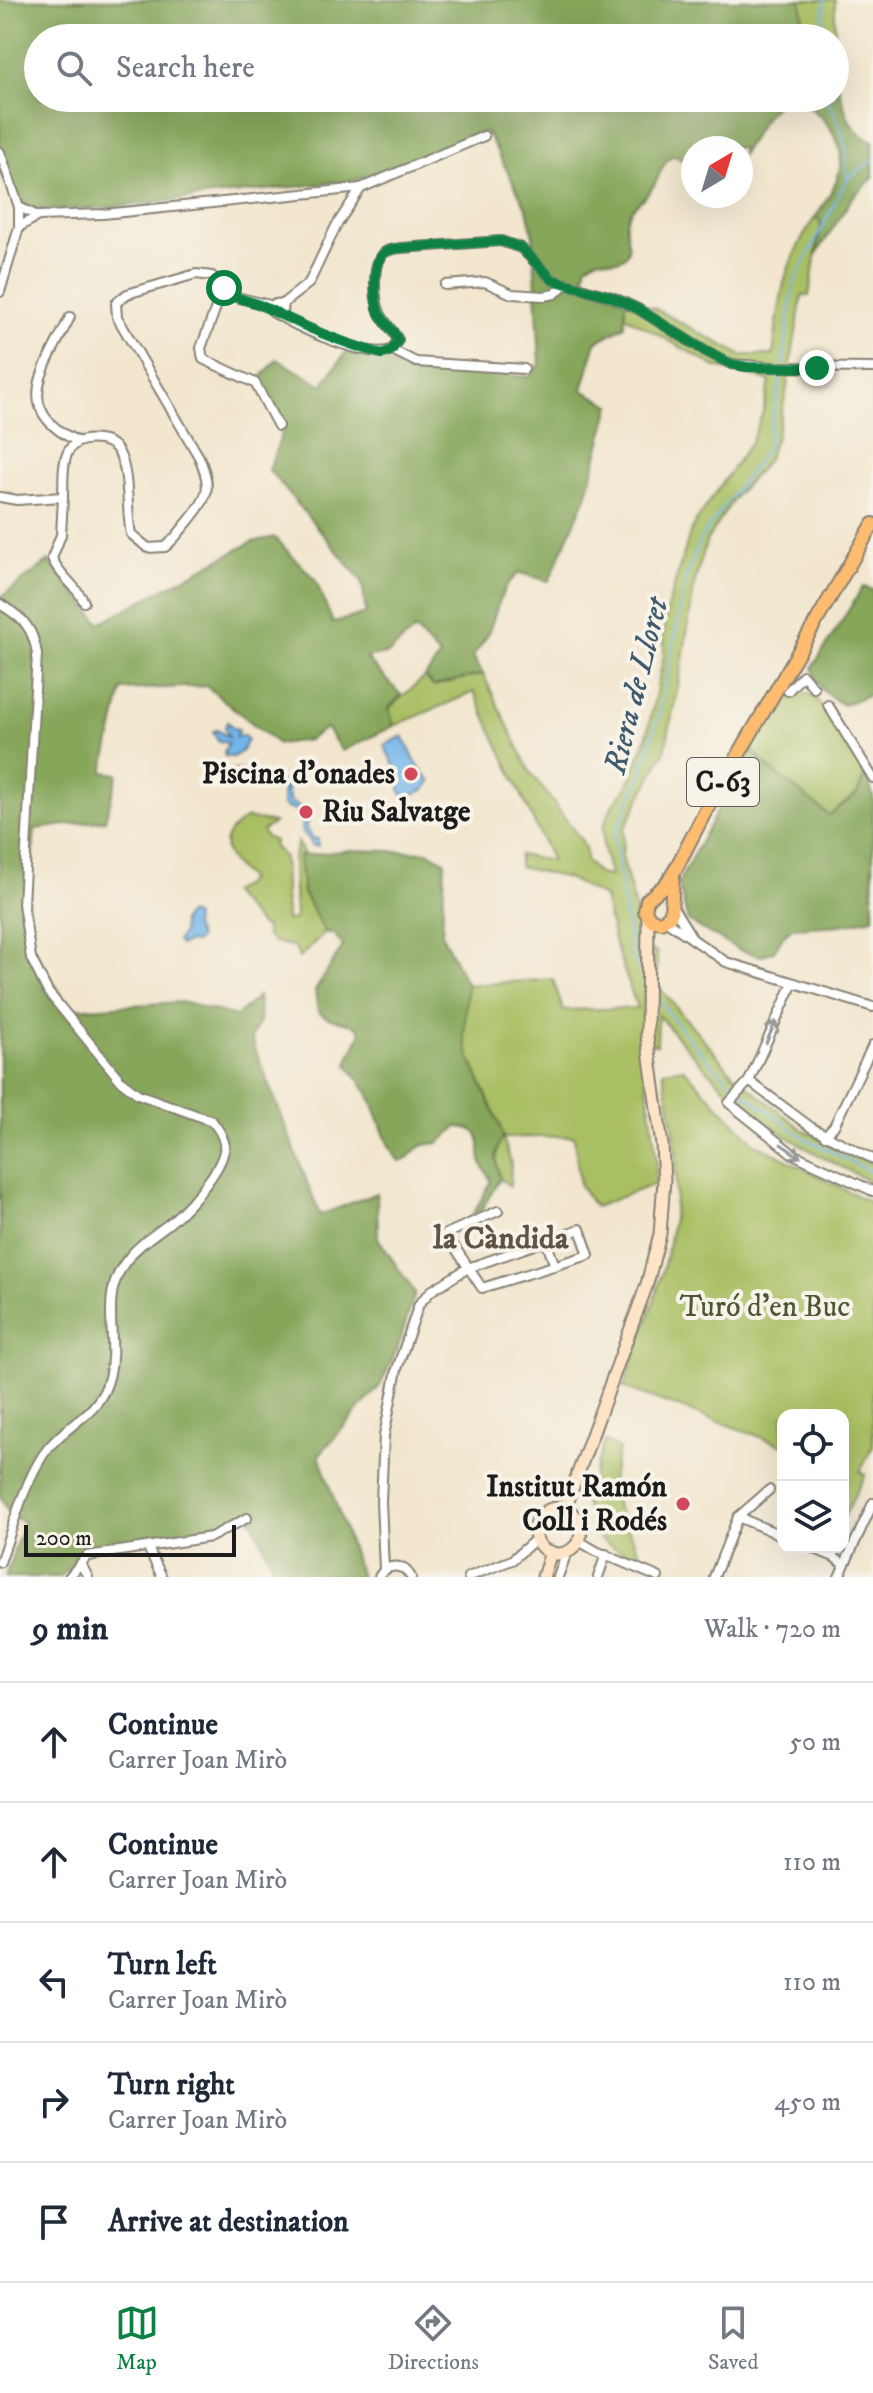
<!DOCTYPE html>
<meta charset="utf-8">
<style>
body{margin:0;font-family:"IM FELL DW Pica",serif;background:#f2f2f3;color:#1f2937}
.controls{position:absolute;right:24px;bottom:24px;display:grid;overflow:hidden;border-radius:16px;box-shadow:0 8px 32px #0002}
.controls button{width:72px;height:72px;display:grid;place-items:center;padding:0;border:0;border-bottom:2px solid #e0e1e3;background:#fff;color:#1f2937;font:40px sans-serif}
.compass{position:absolute;left:681px;top:136px;width:72px;height:72px;border-radius:50%;background:#fff;box-shadow:0 8px 32px #0002;rotate:38deg}
.scale{position:absolute;left:24px;bottom:20px;width:212px;box-sizing:border-box;padding-left:8px;border:4px solid #1c1c1c;border-top:0;font-size:22px;line-height:28px;white-space:nowrap;color:#1c1c1c;-webkit-text-stroke:6px #f7f3e8;paint-order:stroke}
.stop{position:absolute;width:24px;height:24px;margin:-18px;border:6px solid #0b8043;border-radius:50%;background:#fff}
.stop.end{background:#0b8043;border-color:#fff;box-shadow:0 2px 8px #0008}
.list{margin:0;padding:0;list-style:none}
h2{display:flex;justify-content:space-between;align-items:center;height:104px;margin:0;padding:0 32px;font-size:34px}
h2 small{font-size:26px;font-weight:400;color:#747a83}
.list li{display:grid;grid-template-columns:52px 1fr auto;gap:24px;align-items:center;box-sizing:border-box;height:120px;padding:0 32px;border-top:2px solid #e0e1e3}
.list b{display:block;font-size:30px;white-space:nowrap}
.list p{margin:0;font-size:26px;white-space:nowrap;color:#747a83}
.list em{font-size:26px;font-style:normal;color:#747a83}
.icon{flex:none;width:44px;height:44px;fill:none;stroke:currentColor;stroke-width:2;stroke-linecap:round;stroke-linejoin:round}
.map{position:relative;flex:none;width:873px;height:1577px;overflow:hidden}
.search{position:absolute;background:#fff;box-shadow:0 8px 32px #0002;left:24px;right:24px;top:24px;height:88px;display:flex;align-items:center;gap:20px;box-sizing:border-box;padding:0 28px;border-radius:44px;color:#747a83;font-size:30px}
.sheet{height:704px;background:#fff}
nav{display:flex;justify-content:space-around;align-items:center;box-sizing:border-box;height:112px;border-top:2px solid #e0e1e3;background:#fff;font-size:22px;color:#747a83}
nav a{display:grid;justify-items:center;gap:4px}
nav .on{color:#0b8043}
.map>svg:first-child{display:block}
.green{fill:#a9bf64;stroke:#626e40;stroke-width:2}
.forest{fill:#86a65a;stroke:#51613b;stroke-width:2}
.water{fill:#75b6ea;stroke:#486983;stroke-width:2}
.lines{fill:none;stroke-linecap:round;stroke-linejoin:round}
.stream{stroke:#75b6ea;stroke-width:2}
.minor-casing{stroke:#878175;stroke-width:12}
.secondary-casing{stroke:#878175;stroke-width:15}
.primary-casing{stroke:#878175;stroke-width:16}
.minor{stroke:#fff;stroke-width:8}
.secondary{stroke:#fee4c6;stroke-width:11}
.primary{stroke:#fdbc70;stroke-width:12}
.oneway{stroke:#999}
.route{stroke:#0b8043;stroke-width:10}
.poi-dot{fill:#d1495b;stroke:#f7f3e8;stroke-width:3}
.labels{text-anchor:middle;dominant-baseline:central;stroke-width:8;stroke-linejoin:round;paint-order:stroke}
.shield{fill:#f7f3e8;stroke:#5e5c59;stroke-width:2}
.shield-label{font-size:28px;font-weight:bold;fill:#1c1c1c}
.poi-label{font-size:30px;font-weight:bold;fill:#1c1c1c;stroke:#f7f3e8;text-anchor:end}
.park-label{font-size:30px;fill:#4d5535;stroke:#f7f3e8}
.water-label{font-size:32px;font-style:italic;fill:#405a6e;stroke:#f7f3e8}
.neighbourhood-label{font-size:32px;font-weight:bold;fill:#5f5347;stroke:#f7f3e8}
</style>
<div class="map">
<svg width="873" height="1577" viewBox="0 0 873 1577">
<rect width="100%" height="100%" fill="#f7f3e8"/>
<filter id="ink" filterUnits="userSpaceOnUse"><feTurbulence type="fractalNoise" baseFrequency=".0125" numOctaves="2"/><feDisplacementMap in="SourceGraphic" scale="16" xChannelSelector="R" yChannelSelector="G"/><feConvolveMatrix kernelMatrix="1 2 1 2 8 2 1 2 1" color-interpolation-filters="sRGB"/></filter>
<filter id="wash" filterUnits="userSpaceOnUse"><feTurbulence type="fractalNoise" baseFrequency=".006" numOctaves="4" result="noise"/><feDisplacementMap in="SourceGraphic" scale="32" xChannelSelector="R" yChannelSelector="G"/><feGaussianBlur stdDeviation="1.8" result="paint"/><feColorMatrix in="noise" values="0 0 0 0 0 0 0 0 0 0 0 0 0 0 0 0 0 1.4 0 .05"/><feComposite in="paint" operator="in"/></filter>
<g filter="url(#wash)">
<rect width="100%" height="100%" fill="#f2e6ce"/>
<!-- green -->
<g class="green">
<polygon points="801,0 835,0 835,75 835,38 805,38"/>
<path d="M814,219h4l3,5 -12,72 -7,-1 -16,98 -9,41 -10,27 -31,34 -29,45 -12,41 -13,85 -17,85 -41,78 -2,27 23,91 12,6v32l77,90 69,55 70,34v19c-39,-20 -79,-39 -114,-66 -38,-29 -70,-66 -101,-102l-1,30 -15,-3 15,122 -2,20 -60,23 -15,-21 -6,-50 -71,2 8,25 -1,23 -10,-7 -4,-16 4,-37 -30,-67 -6,-22 3,-52 86,-6 10,31 74,-2 -22,-64 -11,-47 -37,-19 -48,-11v-12l33,6 -78,-169 -80,34 -5,-18 36,-31 8,9 50,-12 46,96 53,71 4,10v10l12,13 12,2 -7,-30v-19l9,-21 15,-19 19,-48 18,-84v-36l26,-86 6,-12 56,-81 11,-28 7,-31 -54,-14 -91,-51v-15l27,6 89,48h32c7,-57 8,-87 41,-136z"/>
<path d="M799,692c5,1 9,1 13,4 14,11 47,58 54,75l-9,23 -28,22 -60,-48 -18,-19 28,-53z"/>
<polygon points="249,770 250,788 231,784 214,771"/>
<path d="M247,818l27,5 -12,8 4,6 8,4 -1,5 11,11 2,63 9,-1 -2,-60 5,-17 6,13 -4,1 3,37 22,39 -26,26 -4,-11 -21,-5 -8,-6 -1,-9 -4,-1 -31,-34 14,-7 5,-6c-26,-21 -36,-41 -2,-61z"/>
<path d="M683,1068l71,75 119,61v242l-13,26 5,3 -22,44v-104h-60v30l-160,-58c30,-76 60,-160 52,-244 -2,-24 -8,-48 -12,-72z"/>
<path d="M605,1441l14,8 -8,32 6,27 27,52c-14,-7 -39,-13 -48,-26 -5,-9 -6,-22 -12,-31z"/>
</g>
<!-- forest -->
<g class="forest">
<path d="M0,0h801l4,38h-767v60h797v-23c8,23 11,59 38,66v37l-20,19 -37,58 5,-31 -3,-5h-4c13,-19 31,-45 26,-69 -4,-23 -38,-61 -63,-46 -9,5 -28,40 -36,51v-7h-48v18l-20,-11c-11,8 -13,21 -20,32 -8,13 -24,19 -27,35 -2,11 8,28 -3,36 -6,5 -18,0 -25,0l-11,7 -3,12 41,24v25l-29,16 -14,48 29,15 -25,92 -37,84 -29,-8c-21,13 -23,40 -32,61 -4,8 -10,15 -15,22l10,18 -50,12 -8,-9 15,-21 -25,-26 -26,23 -23,5 35,37 -12,13 5,18 -52,25 -16,-23 -18,12 -30,4 -72,-58 -84,4 -19,82 15,2 -13,46 -70,9 -7,81 4,37 38,62 111,-7 56,14 21,-20 2,25 -9,17 69,177 57,-22 1,45 37,55 -17,54 -18,39 -61,69 42,122h-83l-30,-65 -40,19 -124,18 -24,28h-55l19,-55 -13,-6 -11,-19v-899l49,-37 51,62 152,-81 22,-5 41,42 18,44 33,-10 -4,-32 -93,-111 14,-40 -25,-49 19,-22 45,26 24,-33 60,14 122,11 12,-13 -7,-128 -6,-27 -38,-73 -5,-5 -128,49 -253,28 -73,2 -30,-36z"/>
<path d="M863,587l10,3v103l-30,12c-18,-12 -26,-16 -30,-38z"/>
<polygon points="751,749 769,768 829,815 857,794 866,771 873,797 873,918 842,925 792,928 783,936 774,951 761,956 739,950 688,921 678,883"/>
<path d="M351,850l77,2 17,9 -3,74 25,50 -3,52 6,22 30,67 3,11c-10,15 -7,26 -3,42l-20,33 -8,4 19,-34c-2,-8 -6,-11 -9,-18 -6,-13 8,-37 -25,-37l-18,16 -17,2 -17,15 -6,1c-13,-13 -21,-48 -30,-66 -6,-11 -16,-21 -22,-32l13,-28v-6c-13,-11 -30,-5 -42,-18l-3,-20 28,-45 -9,-12 -9,-2 -22,-39 -4,-37z"/>
</g>
<!-- water -->
<g class="water">
<polygon points="227,721 233,728 239,729 235,737 243,735 248,740 242,751 233,757 225,756 224,752 228,743 218,741 213,732 217,730 229,737 225,728"/>
<path d="M403,736l12,25 16,21c-7,10 -17,14 -29,13l-8,-30 -10,-20z"/>
<path d="M257,777l28,5c9,26 -4,15 23,29l-2,17 7,10 5,1v7h-7l-1,-6 -9,-10 3,-14 -2,-4 -16,-4 -4,-4 1,-20 -17,-1 -7,3 -3,-3z"/>
<polygon points="189,913 195,917 194,927 199,938 195,943 190,942 180,945 177,941 182,934 182,920"/>
</g>
<g class="lines">
<!-- stream -->
<g class="stream">
<polyline points="823,38 824,0"/>
<polyline points="828,98 845,141 847,178"/>
<polyline points="783,364 793,284 847,179 873,160"/>
<polyline points="643,974 632,956 614,837 640,777 660,711 686,578 701,538 767,448 782,370"/>
<path d="M653,990c23,37 52,68 84,98"/>
<polyline points="742,1092 806,1139 873,1173"/>
</g>
</g>
</g>
<g filter="url(#ink)">
<g class="lines">
<!-- minor casing -->
<g class="minor-casing">
<g id="minor">
<polyline points="0,152 19,207 19,227 0,292"/>
<polyline points="19,207 38,216 19,227"/>
<polyline points="38,216 103,214 361,188 484,136"/>
<polyline points="445,285 485,282 512,294 544,296 555,294 564,285"/>
<polyline points="229,294 219,299 201,348 203,359 255,383 278,426"/>
<polyline points="286,301 309,283 336,226 361,188"/>
<circle cx="278" cy="309" r="5.5"/>
<path d="M278,315c23,14 88,44 114,35l6,-10c-5,-10 -14,-18 -18,-27 -6,-14 -8,-48 2,-58 5,-6 12,-6 19,-7l100,-7 20,7 32,32 59,17 26,12 67,42 26,13 41,3 101,1"/>
<path d="M70,317c-24,50 -61,92 7,124"/>
<polyline points="392,350 416,362 524,369"/>
<path d="M0,497l17,3 46,-3c1,-29 -4,-62 36,-57 9,1 16,5 20,13 11,20 7,58 12,81l17,14 17,-1c9,-7 15,-16 22,-24 21,-26 26,-34 12,-66l-82,-140 -1,-14 11,-9 69,-20 16,2 24,21 38,9"/>
<path d="M63,497l-2,38 -9,23c7,18 24,26 32,44"/>
<path d="M0,604c23,14 33,23 37,50l-14,250 8,54 17,34 73,89 17,13 74,27c5,6 10,14 12,21 5,22 -36,65 -52,79 -14,12 -30,20 -42,35 -36,42 -7,82 -23,128 -11,33 -46,43 -64,71 -20,31 -30,72 -43,107"/>
<polyline points="788,691 803,675 814,688"/>
<polyline points="828,705 873,778"/>
<polyline points="673,907 691,936"/>
<polyline points="665,920 726,962 873,1007"/>
<polyline points="793,983 749,1081 729,1103 793,1154 873,1191"/>
<polyline points="749,1081 812,1128 873,1159"/>
<polyline points="825,1136 834,1126 873,1045"/>
<polyline points="546,1241 555,1266"/>
<polyline points="738,1517 783,1536"/>
<polyline points="579,1541 596,1551 658,1577"/>
<polyline points="810,1547 834,1557 844,1565"/>
<polyline points="148,1548 162,1577"/>
<polyline points="81,1564 88,1577"/>
<polyline points="384,1569 381,1501 384,1436 397,1369 419,1304 431,1291 468,1268 580,1229 589,1255 482,1288 446,1234 498,1211"/>
<polyline points="69,1577 87,1556 211,1537 247,1518"/>
<path d="M379,1577c8,-14 24,-14 32,0"/>
<polyline points="468,1577 512,1560 537,1538"/>
<polyline points="558,1577 567,1552"/>
<polyline points="598,1577 606,1554"/>
<polyline points="714,1577 738,1517 769,1490"/>
<polyline points="839,1577 873,1503"/>
</g>
</g>
<!-- secondary casing -->
<g class="secondary-casing">
<g id="secondary">
<circle cx="558" cy="1531" r="23"/>
<polyline points="565,1509 647,1284 660,1234 664,1180 662,1145 647,1036 648,916"/>
<polyline points="543,1577 551,1552"/>
</g>
</g>
<!-- primary casing -->
<g class="primary-casing">
<polyline id="primary" points="673,874 671,915 661,922 651,920 645,911 647,900 665,885 673,874 704,814 873,524"/>
</g>
<!-- minor -->
<use href="#minor" class="minor"/>
<!-- secondary -->
<use href="#secondary" class="secondary"/>
<!-- primary -->
<use href="#primary" class="primary"/>
</g>
<!-- one-way arrows -->
<defs><path id="oneway-shaft" d="M-6 0H5M1.5-3L5.5 0L1.5 3" fill="none" stroke-width="1.6" stroke-linecap="round" stroke-linejoin="round" transform="scale(2)"/></defs>
<g class="oneway">
<use href="#oneway-shaft" transform="translate(771 1032) rotate(-66)"/>
<use href="#oneway-shaft" transform="translate(791 1151) rotate(34)"/>
</g>
</g>
<g class="lines" filter="url(#ink)">
<!-- route -->
<path class="route" d="M224,288c11,12 26,12 40,19 43,20 71,34 118,47l10,-4 6,-10c-5,-10 -14,-18 -19,-27 -5,-14 -7,-48 3,-58 5,-6 12,-6 19,-7l100,-7 20,7 32,32 59,17 26,12 67,42 26,13 16,3 70,1"/>
</g>
<!-- markers -->
<g class="poi-dot">
<circle cx="411" cy="774" r="8"/>
<circle cx="306" cy="812" r="8"/>
<circle cx="683" cy="1504" r="8"/>
</g>
<g class="labels">
<!-- shield labels -->
<rect class="shield" x="687" y="758" width="72" height="48" rx="6"/>
<g class="shield-label">
<text x="723" y="782">C-63</text>
</g>
<!-- poi labels -->
<g class="poi-label">
<text x="395" y="774">Piscina d'onades</text>
<text x="322" y="812" text-anchor="start">Riu Salvatge</text>
<text x="667" y="1487">Institut Ramón<tspan x="667" dy="34">Coll i Rodés</tspan></text>
</g>
<!-- park labels -->
<g class="park-label">
<text x="765" y="1307">Turó d'en Buc</text>
</g>
<!-- water labels -->
<g class="water-label">
<text transform="translate(637 686) rotate(-76)">Riera de Lloret</text>
</g>
<!-- neighbourhood labels -->
<g class="neighbourhood-label">
<text x="501" y="1239">la Càndida</text>
</g>
</g>
</svg>
<div class="controls">
<button><svg class="icon" aria-label="locate" viewBox="0 0 24 24"><circle cx="12" cy="12" r="6"/><path d="M12 2v4M12 18v4M2 12h4M18 12h4"/></svg></button>
<button><svg class="icon" aria-label="layers" viewBox="0 0 24 24"><path d="M12 4l9 5-9 5-9-5zM3 14l9 5 9-5"/></svg></button>
</div>
<svg class="compass" viewBox="-18 -18 36 36"><path d="M0-13l5 13h-10z" fill="#e53935"/><path d="M0 13l5-13h-10z" fill="#747a83"/></svg>
<div class="scale">200 m</div>
<div class="stop" style="left:224px;top:288px"></div>
<div class="stop end" style="left:817px;top:368px"></div>
<div class="search"><svg class="icon" aria-label="search" viewBox="0 0 24 24"><circle cx="10" cy="10" r="6"/><path d="M15 15l6 6"/></svg>Search here</div>
</div>
<section class="sheet">
<h2>9 min<small>Walk · 720 m</small></h2>
<ul class="list">
<li><svg class="icon" aria-label="ahead" viewBox="0 0 24 24"><path d="M12 20V5M6 11l6-6 6 6"/></svg><div><b>Continue</b><p>Carrer Joan Mirò</p></div><em>50 m</em></li>
<li><svg class="icon" aria-label="ahead" viewBox="0 0 24 24"><path d="M12 20V5M6 11l6-6 6 6"/></svg><div><b>Continue</b><p>Carrer Joan Mirò</p></div><em>110 m</em></li>
<li><svg class="icon" aria-label="left" viewBox="0 0 24 24"><path d="M17 20v-9H6M10 6l-5 5 5 5"/></svg><div><b>Turn left</b><p>Carrer Joan Mirò</p></div><em>110 m</em></li>
<li><svg class="icon" aria-label="right" viewBox="0 0 24 24"><path d="M7 20v-9h11M14 6l5 5-5 5"/></svg><div><b>Turn right</b><p>Carrer Joan Mirò</p></div><em>450 m</em></li>
<li><svg class="icon" aria-label="arrive" viewBox="0 0 24 24"><path d="M6 21V4h12l-3 4 3 4H6"/></svg><div><b>Arrive at destination</b></div></li>
</ul>
</section>
<nav>
<a class="on"><svg class="icon" aria-label="map" viewBox="0 0 24 24"><path d="M3 6l6-2 6 2 6-2v14l-6 2-6-2-6 2zM9 4v14M15 6v14"/></svg>Map</a>
<a><svg class="icon" aria-label="directions" viewBox="0 0 24 24"><path d="M12 3l9 9-9 9-9-9zM9 14v-3h6M13 9l2 2-2 2"/></svg>Directions</a>
<a><svg class="icon" aria-label="saved" viewBox="0 0 24 24"><path d="M7 4h10v16l-5-4-5 4z"/></svg>Saved</a>
</nav>
